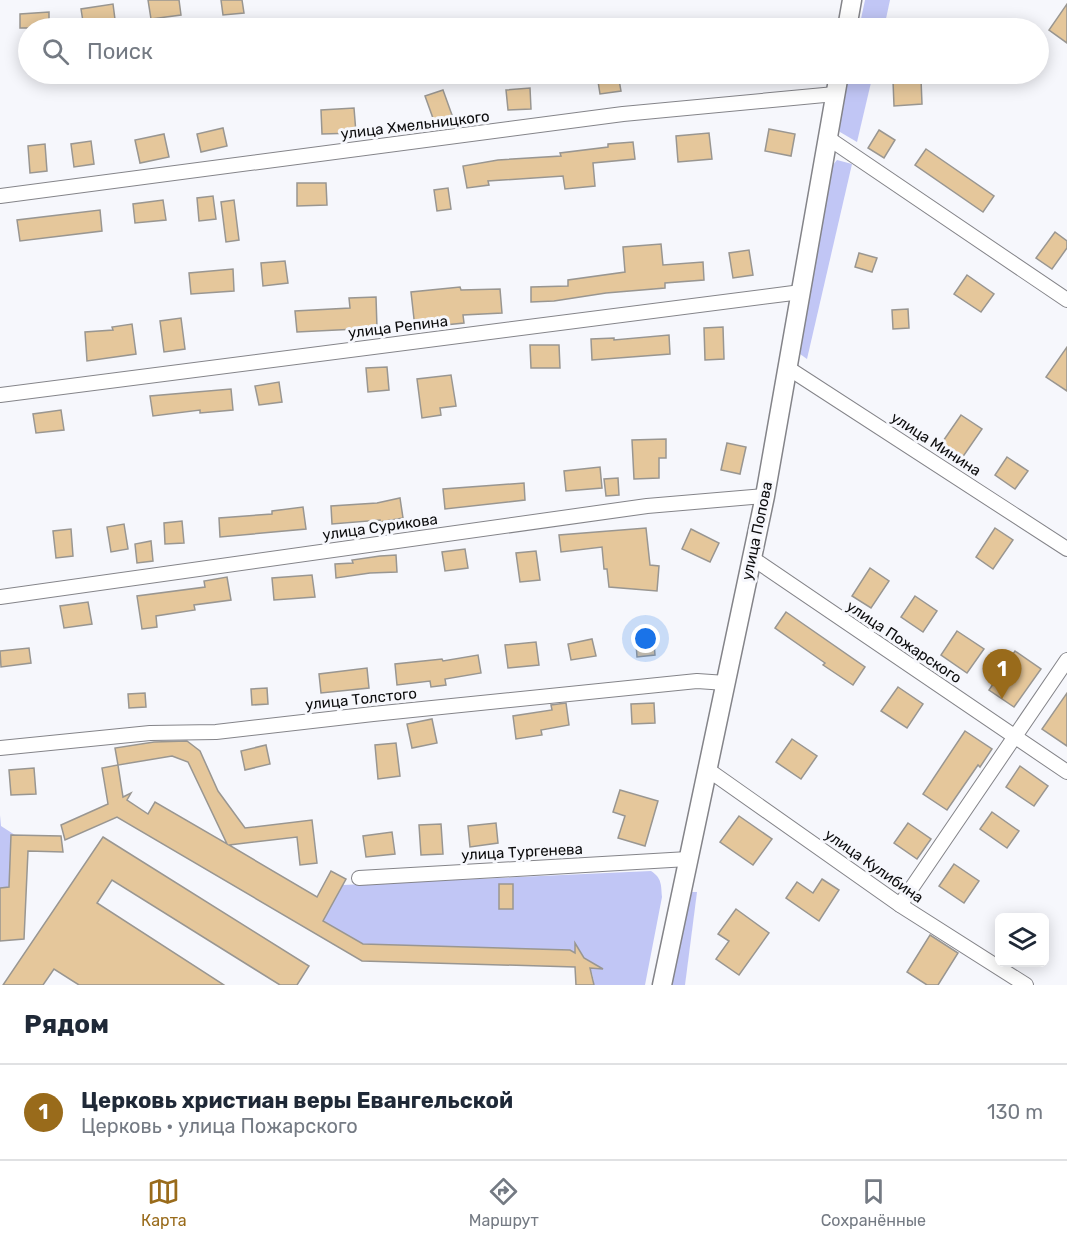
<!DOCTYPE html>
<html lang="ru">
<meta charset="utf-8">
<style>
body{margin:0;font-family:Rubik,sans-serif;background:#f6f6f7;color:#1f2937}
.controls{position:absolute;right:18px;bottom:18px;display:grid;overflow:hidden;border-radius:9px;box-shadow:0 3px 15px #0003}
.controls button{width:54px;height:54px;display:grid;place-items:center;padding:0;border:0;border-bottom:2px solid #e0e1e3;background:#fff;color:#1f2937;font:30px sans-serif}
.you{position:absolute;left:646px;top:639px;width:21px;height:21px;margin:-15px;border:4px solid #fff;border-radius:50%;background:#1a73e8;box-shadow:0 0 0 9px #1a73e833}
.badge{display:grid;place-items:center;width:39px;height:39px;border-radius:50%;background:#996b1b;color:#fff;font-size:20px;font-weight:700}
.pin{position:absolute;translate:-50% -50px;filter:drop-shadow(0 2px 3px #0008)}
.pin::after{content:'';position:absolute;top:32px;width:21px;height:18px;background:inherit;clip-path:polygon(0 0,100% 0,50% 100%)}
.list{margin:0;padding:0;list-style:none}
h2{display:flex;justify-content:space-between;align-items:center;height:78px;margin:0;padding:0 24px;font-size:26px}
h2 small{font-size:20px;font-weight:400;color:#747a83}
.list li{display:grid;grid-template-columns:39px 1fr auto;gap:18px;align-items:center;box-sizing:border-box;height:96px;padding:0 24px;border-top:2px solid #e0e1e3}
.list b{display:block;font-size:22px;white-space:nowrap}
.list p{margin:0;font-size:20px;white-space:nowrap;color:#747a83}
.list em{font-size:20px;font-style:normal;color:#747a83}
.icon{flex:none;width:33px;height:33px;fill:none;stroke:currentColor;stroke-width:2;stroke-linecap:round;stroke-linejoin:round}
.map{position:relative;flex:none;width:1067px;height:985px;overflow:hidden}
.search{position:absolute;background:#fff;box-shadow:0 3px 15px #0003;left:18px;right:18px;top:18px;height:66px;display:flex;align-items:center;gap:15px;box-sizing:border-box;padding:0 21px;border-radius:33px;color:#747a83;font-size:22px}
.sheet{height:174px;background:#fff}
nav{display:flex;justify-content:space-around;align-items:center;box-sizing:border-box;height:84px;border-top:2px solid #e0e1e3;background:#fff;font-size:16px;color:#747a83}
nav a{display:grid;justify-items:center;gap:3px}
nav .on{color:#996b1b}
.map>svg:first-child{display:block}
.green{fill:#c1c6f5}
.building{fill:#e5c79b;stroke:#999691;stroke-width:1.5;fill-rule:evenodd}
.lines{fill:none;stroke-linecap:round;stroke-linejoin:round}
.minor-casing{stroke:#848489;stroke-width:16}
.tertiary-casing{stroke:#848489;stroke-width:21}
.minor{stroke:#fff;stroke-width:14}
.tertiary{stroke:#fff;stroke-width:18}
.labels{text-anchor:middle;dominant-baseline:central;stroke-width:6;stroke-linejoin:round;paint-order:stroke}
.street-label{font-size:15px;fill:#0c0c0d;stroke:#f6f7fc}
</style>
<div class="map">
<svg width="1067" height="985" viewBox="0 0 1067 985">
<rect width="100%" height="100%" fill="#f6f7fc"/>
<!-- green -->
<g class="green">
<polygon points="865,0 890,0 884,28 859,28"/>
<polygon points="849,74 873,74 857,142 840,132 838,123"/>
<polygon points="837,160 852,164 807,359 800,354 802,335 831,167"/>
<polygon points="0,815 1,826 15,835 9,887 0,888"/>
<path d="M651,871c11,7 10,14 11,26l-17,88h-51c-1,-18 -9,-27 -24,-35l-207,-6 -54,-31 8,-16 15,7 11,-19z"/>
<polygon points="691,892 697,892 685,985 669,985 687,895"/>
</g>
<!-- building -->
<g class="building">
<polygon points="148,0 179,0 181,15 151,19"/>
<polygon points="221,0 242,0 244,13 223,15"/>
<polygon points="113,4 116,27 84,28 81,9"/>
<polygon points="1067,4 1067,43 1049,30"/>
<polygon points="49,12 49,28 20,28 20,14"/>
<polygon points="618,74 621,91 600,94 597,75"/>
<polygon points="921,79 922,104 894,106 893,81"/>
<polygon points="530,88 531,109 508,110 506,90"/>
<polygon points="443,90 452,115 434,121 425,96"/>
<polygon points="354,108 356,133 322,134 321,110"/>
<polygon points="223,128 227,146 201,152 197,134"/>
<polygon points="769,129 795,134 791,156 765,151"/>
<polygon points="879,130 895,140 884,158 868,148"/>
<polygon points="709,133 712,159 678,162 676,136"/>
<polygon points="164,134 169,157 140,163 135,140"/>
<polygon points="91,141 94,164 74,167 71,144"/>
<polygon points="633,142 635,159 593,163 595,186 565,189 563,176 488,181 489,185 467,188 463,166 498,160 561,156 560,153 608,147 608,144"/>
<polygon points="45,144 47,171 30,173 28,146"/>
<polygon points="926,149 994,196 983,212 915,165"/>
<polygon points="297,183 326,183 327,205 297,206"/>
<polygon points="448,188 451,209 437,211 434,190"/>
<polygon points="213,196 216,219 199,221 197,198"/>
<polygon points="163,200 166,220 135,223 133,204"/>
<polygon points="234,200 239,240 226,242 221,202"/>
<polygon points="100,210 102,231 20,241 17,220"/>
<polygon points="1055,232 1067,241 1067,248 1052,269 1036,258"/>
<polygon points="661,244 663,265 703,262 704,280 665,283 665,288 606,293 554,301 531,302 531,287 568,286 568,280 625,272 623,247"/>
<polygon points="749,250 753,275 733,278 729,253"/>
<polygon points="859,253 877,258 872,272 855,267"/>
<polygon points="285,261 288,283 263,286 261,263"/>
<polygon points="233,269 234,291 191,294 189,273"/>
<polygon points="967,275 994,294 981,312 954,294"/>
<polygon points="460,287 461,290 500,289 502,313 463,315 464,323 415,328 411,292"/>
<polygon points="376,297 377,328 297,332 295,311 350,308 349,298"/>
<polygon points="908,309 909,328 893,329 892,310"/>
<polygon points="181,318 185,349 164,352 160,321"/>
<polygon points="132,324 136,354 87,361 85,332 113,330 112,327"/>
<polygon points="723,327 724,359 705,360 704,328"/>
<polygon points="669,335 670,354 592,360 591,339 614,338 614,340"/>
<polygon points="530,345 559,345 560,368 531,368"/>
<polygon points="1067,347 1067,391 1046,377"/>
<polygon points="387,367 389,390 368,392 366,368"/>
<polygon points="451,375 456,406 440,408 441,415 422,418 417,379"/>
<polygon points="279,382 282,402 259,405 255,386"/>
<polygon points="231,389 233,410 200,413 200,410 153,416 150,396"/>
<polygon points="61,410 64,430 36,433 33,414"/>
<polygon points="961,415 982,429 962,458 941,444"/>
<polygon points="666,439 666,458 659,458 659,478 634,479 632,440"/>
<polygon points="727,443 746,447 740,474 721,470"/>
<polygon points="1007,457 1028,471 1015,489 995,475"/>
<polygon points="600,467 602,488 566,491 564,471"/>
<polygon points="618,478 619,495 606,496 604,479"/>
<polygon points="524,483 525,500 445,509 443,489"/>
<polygon points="400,498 403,518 380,522 380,520 332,524 331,506 377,503"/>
<polygon points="303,507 306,529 220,537 219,518 272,514 272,511"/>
<polygon points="182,521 184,543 165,544 164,523"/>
<polygon points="124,524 128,549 111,552 107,527"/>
<polygon points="646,528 650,565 659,566 657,591 609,587 607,569 604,569 602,547 561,552 559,535"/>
<polygon points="995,528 1013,540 993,569 976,557"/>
<polygon points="71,529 73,556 56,558 53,531"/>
<polygon points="691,529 719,543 710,562 682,549"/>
<polygon points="151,541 153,561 137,563 135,544"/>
<polygon points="465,549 468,568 445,571 442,552"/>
<polygon points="536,551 540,580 520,582 516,553"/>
<polygon points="396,555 397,572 370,573 336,578 335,564 353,563 352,560 380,556"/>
<polygon points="870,568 889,581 871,608 852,596"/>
<polygon points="312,575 315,597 274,600 272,578"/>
<polygon points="227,577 231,600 194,605 195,610 156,616 157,627 142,629 137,596 205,587 204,581"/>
<polygon points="915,596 937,611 923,632 901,617"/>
<polygon points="88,602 92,624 64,628 60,606"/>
<polygon points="786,612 865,667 853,685 823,665 825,663 775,628"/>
<polygon points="653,629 655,655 637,657 635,630"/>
<polygon points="957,631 984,649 967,673 941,655"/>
<polygon points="592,639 596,656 571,660 568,644"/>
<polygon points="536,642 539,665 508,668 505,645"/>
<polygon points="29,648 31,663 1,667 0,651"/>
<polygon points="1015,651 1041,669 1014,707 989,690"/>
<polygon points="478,655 481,673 445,679 446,685 431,687 430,681 397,685 395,664 442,659 443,661"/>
<polygon points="367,668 369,688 321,693 319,674"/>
<polygon points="898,687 923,704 907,728 881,711"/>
<polygon points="267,688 268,704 252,705 251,689"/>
<polygon points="145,693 146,707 129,708 128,694"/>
<polygon points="1067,693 1067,746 1042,729"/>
<polygon points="566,703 569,725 541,730 542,735 516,739 513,716 552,710 551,705"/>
<polygon points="654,703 655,723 632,724 631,704"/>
<polygon points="432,719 437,743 412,748 407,724"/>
<polygon points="965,731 992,749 980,767 978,765 947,810 923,794"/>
<polygon points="792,739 817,756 801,779 776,762"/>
<path d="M187,741l13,10 18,40 27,37 67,-8 5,43 -17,2 -3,-28 -68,8 88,52 14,-26 15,8 -23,42 40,23 207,6 5,3v-10l9,15 19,11 -13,-1 4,17h-18l-1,-18 -213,-6 -245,-144 -52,23 -4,-15 47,-21 -6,-36 16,-3 -3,-17 39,-6zM172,756l16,6 39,82 -72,-42 -7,12 -21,-14 4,-7 -8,4 -5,-32z"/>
<polygon points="396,743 400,776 378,779 375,745"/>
<polygon points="266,745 270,764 245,770 241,751"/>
<polygon points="1020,766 1048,786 1034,806 1006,787"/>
<polygon points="34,768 36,794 11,795 9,770"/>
<polygon points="620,790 658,801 645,846 618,838 625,816 613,812"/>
<polygon points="992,812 1019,831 1007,848 980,829"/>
<polygon points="739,816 772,839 753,865 720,842"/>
<polygon points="496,823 498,843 470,847 468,826"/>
<polygon points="908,823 931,839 917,859 894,843"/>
<polygon points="441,824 443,854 421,855 419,825"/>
<polygon points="392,832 395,854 366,857 363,836"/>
<polygon points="11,835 61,836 63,852 28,851 24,939 0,941 0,888 9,887"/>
<polygon points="103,837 309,966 297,985 280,985 112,880 97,903 224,985 79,985 54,969 43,985 3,985"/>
<polygon points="954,864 979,881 964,903 939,886"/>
<polygon points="822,879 839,890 819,921 786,898 797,882 813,893"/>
<rect x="499" y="884" width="14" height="25"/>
<polygon points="736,909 769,933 739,975 716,959 729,941 718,934"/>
<polygon points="930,935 958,953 938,985 927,985 907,972"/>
</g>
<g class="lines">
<!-- minor casing -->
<g class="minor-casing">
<g id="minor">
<polyline points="828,138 1067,300"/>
<polyline points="0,196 623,114 835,94"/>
<polyline points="788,368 1067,549"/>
<polyline points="0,395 801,292"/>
<polyline points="752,558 1067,772"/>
<polyline points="0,597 647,506 765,496"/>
<polyline points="0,748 150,733 216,732 373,714 697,681 726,683"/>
<polyline points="707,769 900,905 1026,985"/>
<polyline points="359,878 688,859"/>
<polyline points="900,905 1067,660"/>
</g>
</g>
<!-- tertiary casing -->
<g class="tertiary-casing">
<g id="tertiary">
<polyline points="847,28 852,0"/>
<polyline points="662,985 765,496 839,74"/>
</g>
</g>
<!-- minor -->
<use href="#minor" class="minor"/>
<!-- tertiary -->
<use href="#tertiary" class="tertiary"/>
</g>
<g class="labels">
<!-- street labels -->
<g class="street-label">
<text transform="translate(415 125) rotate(-7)">улица Хмельницкого</text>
<text transform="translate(398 327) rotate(-7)">улица Репина</text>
<text transform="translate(936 444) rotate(33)">улица Минина</text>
<text transform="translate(380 527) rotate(-8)">улица Сурикова</text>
<text transform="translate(757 531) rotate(-78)">улица Попова</text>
<text transform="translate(904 642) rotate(34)">улица Пожарского</text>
<text transform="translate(361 699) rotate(-6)">улица Толстого</text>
<text transform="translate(522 852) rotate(-3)">улица Тургенева</text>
<text transform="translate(874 866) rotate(35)">улица Кулибина</text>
</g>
</g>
</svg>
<div class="controls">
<button><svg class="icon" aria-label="layers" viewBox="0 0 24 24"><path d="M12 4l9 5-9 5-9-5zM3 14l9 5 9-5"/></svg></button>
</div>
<div class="you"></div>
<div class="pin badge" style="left:1002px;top:699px">1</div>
<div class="search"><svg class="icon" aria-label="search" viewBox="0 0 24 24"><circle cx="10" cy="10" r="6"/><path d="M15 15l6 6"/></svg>Поиск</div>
</div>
<section class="sheet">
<h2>Рядом<small></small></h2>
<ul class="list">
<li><span class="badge">1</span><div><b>Церковь христиан веры Евангельской</b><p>Церковь · улица Пожарского</p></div><em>130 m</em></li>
</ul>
</section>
<nav>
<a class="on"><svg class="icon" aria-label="map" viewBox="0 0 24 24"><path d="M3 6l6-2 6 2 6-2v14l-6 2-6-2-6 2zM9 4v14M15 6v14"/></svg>Карта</a>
<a><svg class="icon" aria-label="directions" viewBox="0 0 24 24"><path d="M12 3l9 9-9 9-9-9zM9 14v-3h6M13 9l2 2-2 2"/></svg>Маршрут</a>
<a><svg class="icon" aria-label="saved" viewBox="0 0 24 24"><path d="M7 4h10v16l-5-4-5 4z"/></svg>Сохранённые</a>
</nav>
